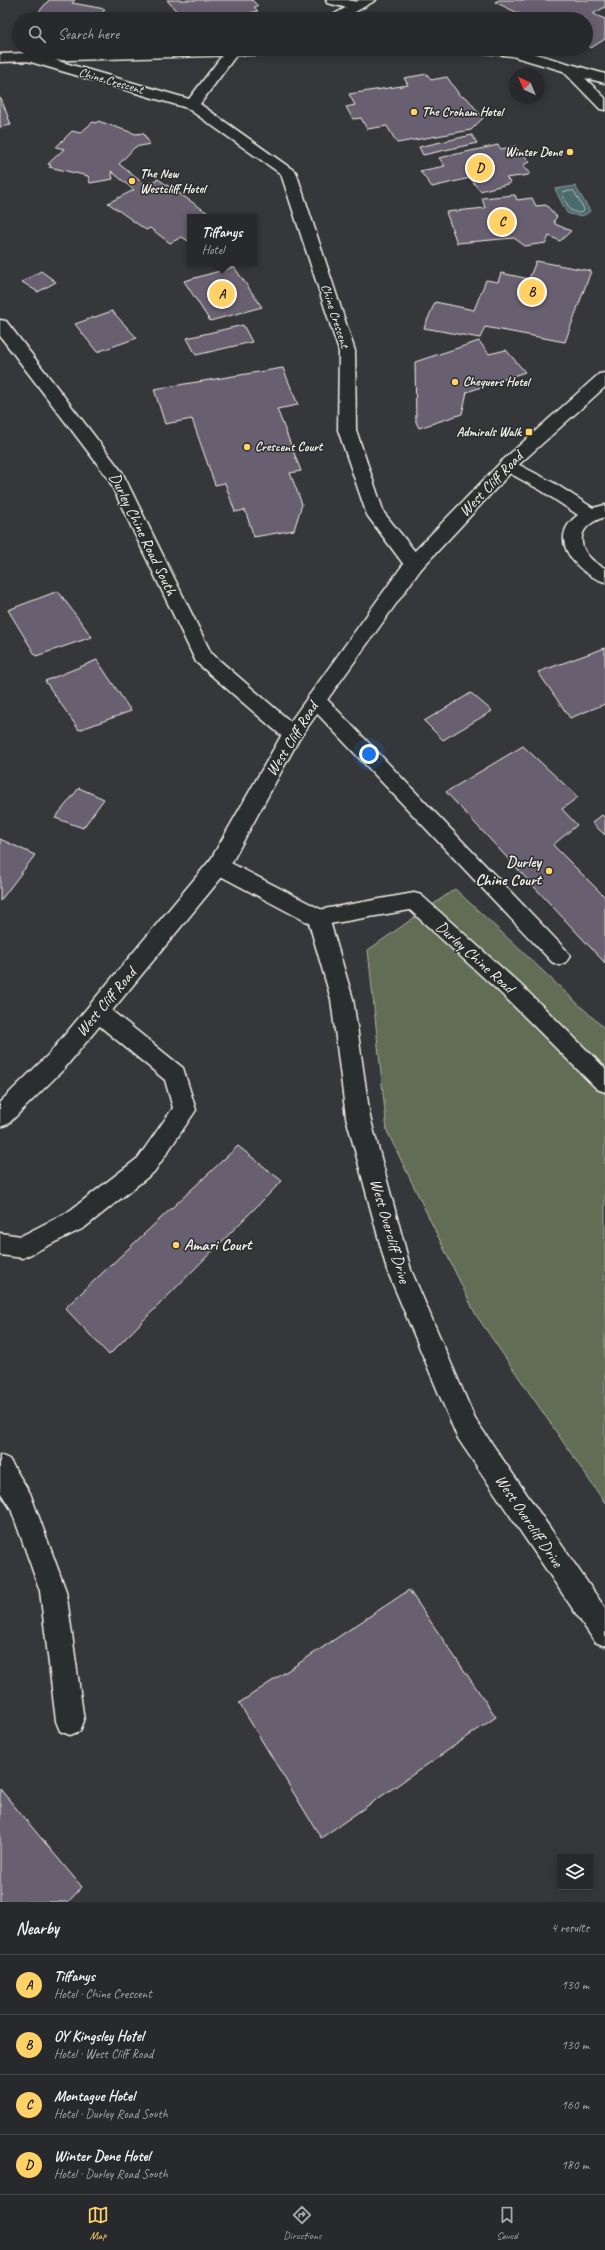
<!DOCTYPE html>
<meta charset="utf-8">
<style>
body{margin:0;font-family:Caveat,sans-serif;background:#343538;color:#f1f3f6}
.controls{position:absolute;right:12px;bottom:12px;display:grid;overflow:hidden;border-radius:0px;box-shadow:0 2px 10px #0003}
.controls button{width:36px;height:36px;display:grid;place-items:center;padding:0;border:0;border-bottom:1px solid #444548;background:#28292c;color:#f1f3f6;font:20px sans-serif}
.compass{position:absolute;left:509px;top:68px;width:36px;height:36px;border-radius:50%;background:#28292c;box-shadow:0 2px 10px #0003;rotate:316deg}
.you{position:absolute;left:369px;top:754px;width:14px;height:14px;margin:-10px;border:3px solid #fff;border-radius:50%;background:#1a73e8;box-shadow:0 0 0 6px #1a73e833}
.badge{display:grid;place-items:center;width:26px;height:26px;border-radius:50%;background:#ffd166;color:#111;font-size:13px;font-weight:700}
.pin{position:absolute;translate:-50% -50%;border:2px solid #fff;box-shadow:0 1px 4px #0006}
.popup{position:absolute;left:187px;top:214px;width:70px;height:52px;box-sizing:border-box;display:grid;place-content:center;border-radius:0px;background:#28292c;filter:drop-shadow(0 1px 3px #0005);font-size:13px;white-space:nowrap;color:#a5a6a9}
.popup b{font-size:15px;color:#f1f3f6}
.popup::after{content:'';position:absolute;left:50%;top:100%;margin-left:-8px;border:8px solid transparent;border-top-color:#28292c}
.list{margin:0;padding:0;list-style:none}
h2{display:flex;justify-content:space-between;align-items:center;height:52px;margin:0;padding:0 16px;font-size:17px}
h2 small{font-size:13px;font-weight:400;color:#a5a6a9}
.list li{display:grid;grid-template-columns:26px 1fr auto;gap:12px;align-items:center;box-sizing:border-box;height:60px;padding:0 16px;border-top:1px solid #444548}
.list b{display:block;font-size:15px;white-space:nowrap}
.list p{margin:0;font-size:13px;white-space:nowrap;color:#a5a6a9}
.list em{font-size:13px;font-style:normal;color:#a5a6a9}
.icon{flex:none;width:22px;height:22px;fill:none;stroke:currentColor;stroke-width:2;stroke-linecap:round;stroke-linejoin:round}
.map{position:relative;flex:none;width:605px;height:1902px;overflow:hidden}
.search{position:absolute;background:#28292c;box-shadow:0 2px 10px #0003;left:12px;right:12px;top:12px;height:44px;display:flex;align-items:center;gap:10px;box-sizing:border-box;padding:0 14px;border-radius:22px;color:#a5a6a9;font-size:15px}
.sheet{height:292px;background:#28292c}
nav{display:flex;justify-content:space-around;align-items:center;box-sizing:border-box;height:56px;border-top:1px solid #444548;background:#28292c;font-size:11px;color:#a5a6a9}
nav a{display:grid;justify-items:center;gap:2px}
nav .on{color:#ffd166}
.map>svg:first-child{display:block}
.green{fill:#626d54;stroke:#abaf9e}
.water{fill:#4c6a6e;stroke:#8fa09f}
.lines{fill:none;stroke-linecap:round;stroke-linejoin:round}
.shore{stroke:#b1bbb7;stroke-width:1}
.building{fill:#675f6f;stroke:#f4f1e8}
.service-casing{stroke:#f4f1e8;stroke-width:3}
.minor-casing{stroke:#f4f1e8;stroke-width:3}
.tertiary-casing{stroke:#f4f1e8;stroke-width:3}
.secondary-casing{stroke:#f4f1e8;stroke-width:3}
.service{fill:#2a2d2e;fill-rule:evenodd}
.minor{fill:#2a2d2e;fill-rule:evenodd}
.tertiary{fill:#2a2d2e;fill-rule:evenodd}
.secondary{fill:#2a2d2e;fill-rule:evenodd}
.poi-dot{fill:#ffd166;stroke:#2a2d2e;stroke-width:1.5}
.labels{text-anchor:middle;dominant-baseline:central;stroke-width:3;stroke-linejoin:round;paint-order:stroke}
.far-street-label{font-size:13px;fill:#f4f1e8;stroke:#2a2d2e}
.far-poi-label{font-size:13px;font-weight:bold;fill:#f4f1e8;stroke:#2a2d2e;text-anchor:start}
.street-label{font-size:16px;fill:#f4f1e8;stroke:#2a2d2e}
.poi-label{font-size:16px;font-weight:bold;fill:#f4f1e8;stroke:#2a2d2e;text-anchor:end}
</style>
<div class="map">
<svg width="605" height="1902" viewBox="0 0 605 1902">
<rect width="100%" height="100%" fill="#36373b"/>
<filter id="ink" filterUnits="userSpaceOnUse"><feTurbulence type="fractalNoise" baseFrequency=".025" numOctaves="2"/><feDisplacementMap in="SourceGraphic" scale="8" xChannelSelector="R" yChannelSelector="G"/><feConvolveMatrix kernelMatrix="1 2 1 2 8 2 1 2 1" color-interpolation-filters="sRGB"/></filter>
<g filter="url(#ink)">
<!-- green -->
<polygon class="green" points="455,889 605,1029 605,1503 476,1315 387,1131 368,950"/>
<!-- water -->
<path class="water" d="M575,186l15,25c-7,7 -14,5 -23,2l-12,-24z"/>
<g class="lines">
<!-- shore -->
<polygon class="shore" points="574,191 584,209 583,212 578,213 570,210 562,194 563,192"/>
</g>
<!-- building -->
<g class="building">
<polygon points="49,0 75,0 72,3 105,9 97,19 43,19 47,15 37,14"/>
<polygon points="167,0 252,0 258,6 254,7 258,11 224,19 183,19"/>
<polygon points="499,0 605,0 605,7 593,14 605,19 605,39 591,48 586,45 586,19 530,19 495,2"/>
<polygon points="427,74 431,80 447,77 460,96 467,98 483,118 471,130 397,143 387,126 367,129 361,118 353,119 346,107 355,105 349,94 408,85 404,78"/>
<polygon points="0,98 1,98 11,125 0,127"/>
<polygon points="98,121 136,134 143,133 150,144 135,147 119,164 145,185 158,179 214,217 190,217 190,242 182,237 170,243 150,228 146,230 108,203 134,190 111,171 113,179 90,183 88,176 49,167 51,165 48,164 64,149 56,147 72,131 80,133 93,122 96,123"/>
<polygon points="472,135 477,143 423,155 419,147"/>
<polygon points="498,145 501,149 516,146 530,162 525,164 523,167 530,172 528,175 506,178 511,183 480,191 470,178 432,187 420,171 445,166 439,158"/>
<polygon points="515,195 517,200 532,198 536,206 546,205 557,217 554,220 555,224 571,231 560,241 549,236 546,243 525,246 514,238 457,243 446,212 485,208 482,198"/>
<polygon points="536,261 591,271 565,342 485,327 480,338 424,328 435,302 474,310 486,280 498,282 501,273 529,279"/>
<polygon points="234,267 262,307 210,321 184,281"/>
<polygon points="41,271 56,282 38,292 22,282"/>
<polygon points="112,311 137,338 97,352 75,324"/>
<polygon points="243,325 252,342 196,355 187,338"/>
<polygon points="479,341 489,354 506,350 525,372 467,392 462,414 419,428 416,422 415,362"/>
<polygon points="283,368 298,405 277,409 301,471 290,473 302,504 294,530 254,537 245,510 235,512 225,483 215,485 192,419 165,424 154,389"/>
<polygon points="58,591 92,637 36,656 8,610"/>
<polygon points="605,648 605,704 570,718 538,672"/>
<polygon points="97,660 131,711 79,730 45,681"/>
<polygon points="471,693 492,711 443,740 424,721"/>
<polygon points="523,746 578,797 562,809 577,825 553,845 605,897 605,963 446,792"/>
<polygon points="79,788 104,799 83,828 55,818"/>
<polygon points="602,815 605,818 605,835 592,823"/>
<polygon points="0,839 35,855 0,901"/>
<polygon points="238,1146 282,1181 109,1355 65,1308"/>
<polygon points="409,1590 496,1717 321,1838 239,1703"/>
<polygon points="0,1789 82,1887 68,1902 0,1902"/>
</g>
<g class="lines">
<!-- service casing -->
<g class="service-casing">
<g id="service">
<polygon points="326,0 348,0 361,3 363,6 356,10 327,3"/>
<path d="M508,459l46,24 39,25 12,-3v12c-34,10 -28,38 0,51v14c-28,-8 -60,-44 -27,-67l-36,-24 -40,-22 -2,-4 2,-4z"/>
<polygon points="316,693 323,695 566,950 570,956 566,962 559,965 552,962 309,705 307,700 309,695"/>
<polygon points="414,893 421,895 522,986 605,1068 605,1092 597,1089 506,998 410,910 318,926 311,924 308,918 311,912 318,910"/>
<polygon points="98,1003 106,1006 183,1068 196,1110 154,1172 84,1228 23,1258 0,1255 0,1233 21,1236 68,1212 138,1158 173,1108 165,1080 90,1018 87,1012 90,1006"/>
<polygon points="0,1455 9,1459 30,1493 66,1591 84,1721 80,1731 70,1735 60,1731 56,1721 40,1591 11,1509 0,1492"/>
</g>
</g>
<!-- minor casing -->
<g class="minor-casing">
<g id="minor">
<polygon points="359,0 376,0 343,19 326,19"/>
<polygon points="227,49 240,50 200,104 296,172 355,351 356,430 384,513 421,559 423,564 421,569 414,570 407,569 367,515 338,430 339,351 281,174 187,108 24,60 22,57 24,54 34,54 189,99"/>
<polygon points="0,320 6,321 122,472 211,653 299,729 302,734 299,739 292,742 285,739 196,662 108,478 0,336"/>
<polygon points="219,857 326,912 329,918 353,999 370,1117 411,1270 475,1419 605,1608 605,1646 595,1642 457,1437 387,1270 346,1117 331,999 309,923 211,871 208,865 211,859"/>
</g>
</g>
<!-- tertiary casing -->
<g class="tertiary-casing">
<polygon id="tertiary" points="605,373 605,387 514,469 421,569 299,739 227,871 64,1069 8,1124 0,1127 0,1102 48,1055 211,859 285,729 407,559 502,461 599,374"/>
</g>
<!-- secondary casing -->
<g class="secondary-casing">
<g id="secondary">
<polygon points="139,49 325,49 318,53 0,62 0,54"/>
<polygon points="474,49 518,49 605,74 605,83 585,78 605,98 605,110 600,109 563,71 512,56 476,52"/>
</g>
</g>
<!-- service -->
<use href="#service" class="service"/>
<!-- minor -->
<use href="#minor" class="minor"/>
<!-- tertiary -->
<use href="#tertiary" class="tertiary"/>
<!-- secondary -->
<use href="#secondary" class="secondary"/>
</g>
</g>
<!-- markers -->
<g class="poi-dot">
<circle cx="414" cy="112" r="4"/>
<circle cx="570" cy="152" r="4"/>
<circle cx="132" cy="181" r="4"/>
<circle cx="455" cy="382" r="4"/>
<rect x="525" y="428" width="8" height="8" rx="2"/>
<circle cx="247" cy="447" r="4"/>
<circle cx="549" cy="871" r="4"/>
<circle cx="176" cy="1245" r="4"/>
</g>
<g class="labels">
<!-- far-street labels -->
<g class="far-street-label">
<text transform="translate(111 81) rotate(16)">Chine Crescent</text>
<text transform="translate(335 316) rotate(72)">Chine Crescent</text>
</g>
<!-- far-poi labels -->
<g class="far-poi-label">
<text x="422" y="112">The Croham Hotel</text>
<text x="562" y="152" text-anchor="end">Winter Dene</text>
<text x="140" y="174">The New<tspan x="140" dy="15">Westcliff Hotel</tspan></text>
<text x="463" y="382">Chequers Hotel</text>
<text x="521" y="432" text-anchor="end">Admirals Walk</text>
<text x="255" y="447">Crescent Court</text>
</g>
<!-- street labels -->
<g class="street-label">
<text transform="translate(491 484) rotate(-46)">West Cliff Road</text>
<text transform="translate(143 534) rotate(64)">Durley Chine Road South</text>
<text transform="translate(292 739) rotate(-58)">West Cliff Road</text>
<text transform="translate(475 957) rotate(42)">Durley Chine Road</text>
<text transform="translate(106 1002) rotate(-50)">West Cliff Road</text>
<text transform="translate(390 1231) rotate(74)">West Overcliff Drive</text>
<text transform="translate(529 1521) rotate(56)">West Overcliff Drive</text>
</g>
<!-- poi labels -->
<g class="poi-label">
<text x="541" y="862">Durley<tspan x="541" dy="18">Chine Court</tspan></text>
<text x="184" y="1245" text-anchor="start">Amari Court</text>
</g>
</g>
</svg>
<div class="controls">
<button><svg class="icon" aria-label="layers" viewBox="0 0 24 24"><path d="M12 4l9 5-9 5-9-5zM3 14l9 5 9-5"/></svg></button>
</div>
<svg class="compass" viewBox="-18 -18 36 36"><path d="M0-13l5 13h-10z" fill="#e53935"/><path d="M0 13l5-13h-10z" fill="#a5a6a9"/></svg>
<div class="you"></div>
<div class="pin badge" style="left:222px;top:294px">A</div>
<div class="popup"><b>Tiffanys</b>Hotel</div>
<div class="pin badge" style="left:532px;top:292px">B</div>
<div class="pin badge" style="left:502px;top:222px">C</div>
<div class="pin badge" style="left:480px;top:168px">D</div>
<div class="search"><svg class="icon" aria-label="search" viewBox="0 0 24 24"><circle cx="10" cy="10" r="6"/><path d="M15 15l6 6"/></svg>Search here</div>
</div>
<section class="sheet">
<h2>Nearby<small>4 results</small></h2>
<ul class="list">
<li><span class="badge">A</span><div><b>Tiffanys</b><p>Hotel · Chine Crescent</p></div><em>130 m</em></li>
<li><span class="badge">B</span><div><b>OY Kingsley Hotel</b><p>Hotel · West Cliff Road</p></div><em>130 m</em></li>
<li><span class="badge">C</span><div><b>Montague Hotel</b><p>Hotel · Durley Road South</p></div><em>160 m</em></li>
<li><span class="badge">D</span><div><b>Winter Dene Hotel</b><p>Hotel · Durley Road South</p></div><em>180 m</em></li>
</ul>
</section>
<nav>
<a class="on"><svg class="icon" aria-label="map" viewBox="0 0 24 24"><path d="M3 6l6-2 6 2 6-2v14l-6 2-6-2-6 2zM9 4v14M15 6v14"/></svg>Map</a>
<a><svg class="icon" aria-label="directions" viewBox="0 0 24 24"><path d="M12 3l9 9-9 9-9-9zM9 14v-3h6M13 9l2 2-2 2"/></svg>Directions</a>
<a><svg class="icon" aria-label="saved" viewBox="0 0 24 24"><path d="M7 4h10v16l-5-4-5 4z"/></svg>Saved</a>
</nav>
